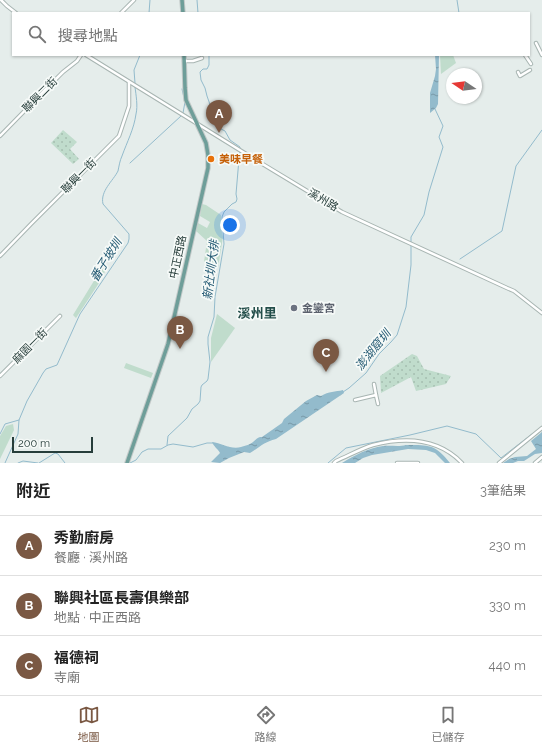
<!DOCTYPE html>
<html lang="zh-TW">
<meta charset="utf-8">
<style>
body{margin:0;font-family:Raleway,"Noto Sans TC",sans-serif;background:#f2f2f2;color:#222}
.compass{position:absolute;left:446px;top:68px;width:36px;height:36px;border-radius:50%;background:#fff;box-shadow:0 1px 3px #0004;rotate:283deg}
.scale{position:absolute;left:12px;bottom:10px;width:81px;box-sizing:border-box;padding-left:4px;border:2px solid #263d3a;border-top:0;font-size:11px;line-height:14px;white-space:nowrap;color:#263d3a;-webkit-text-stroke:3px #f6faf8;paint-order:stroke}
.you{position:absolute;left:230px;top:225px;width:14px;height:14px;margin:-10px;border:3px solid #fff;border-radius:50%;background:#1a73e8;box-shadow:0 0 0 6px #1a73e833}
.badge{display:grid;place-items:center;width:26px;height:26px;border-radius:50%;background:#7a5843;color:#fff;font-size:13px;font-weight:700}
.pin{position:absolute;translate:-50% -33px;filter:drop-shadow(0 1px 2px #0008)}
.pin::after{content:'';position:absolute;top:21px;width:14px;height:12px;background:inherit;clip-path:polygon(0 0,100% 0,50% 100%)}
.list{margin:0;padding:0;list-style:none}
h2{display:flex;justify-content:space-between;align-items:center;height:52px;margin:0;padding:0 16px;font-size:17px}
h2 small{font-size:13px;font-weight:400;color:#767676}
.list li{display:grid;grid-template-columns:26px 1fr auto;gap:12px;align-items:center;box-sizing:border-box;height:60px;padding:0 16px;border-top:1px solid #e0e0e0}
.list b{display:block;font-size:15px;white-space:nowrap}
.list p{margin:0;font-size:13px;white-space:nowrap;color:#767676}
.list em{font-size:13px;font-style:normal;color:#767676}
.icon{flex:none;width:22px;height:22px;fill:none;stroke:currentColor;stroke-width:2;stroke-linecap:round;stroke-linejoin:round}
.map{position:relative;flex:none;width:542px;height:463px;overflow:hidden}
.search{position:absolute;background:#fff;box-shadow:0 1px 3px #0004;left:12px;right:12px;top:12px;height:44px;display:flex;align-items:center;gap:10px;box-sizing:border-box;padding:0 14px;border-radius:0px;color:#767676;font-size:15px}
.sheet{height:232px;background:#fff}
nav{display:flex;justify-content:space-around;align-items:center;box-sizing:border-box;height:56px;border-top:1px solid #e0e0e0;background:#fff;font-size:11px;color:#767676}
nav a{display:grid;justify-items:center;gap:2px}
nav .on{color:#7a5843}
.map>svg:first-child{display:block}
.grass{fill:#c0dccc}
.garden{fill:url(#garden-dots)}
.water{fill:url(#water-ripples)}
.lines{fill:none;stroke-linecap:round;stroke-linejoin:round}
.stream{stroke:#93bbcc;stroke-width:1}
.minor-casing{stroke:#a8b5b2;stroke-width:4.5}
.major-casing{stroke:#c2c9c8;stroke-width:5.5}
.minor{stroke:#fff;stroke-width:2.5}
.major{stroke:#6e9e99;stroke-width:3.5}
.food-dot{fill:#e8710a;stroke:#f6faf8;stroke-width:1.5}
.worship-dot{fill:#6b7280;stroke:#f6faf8;stroke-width:1.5}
.labels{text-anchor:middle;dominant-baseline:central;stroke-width:3.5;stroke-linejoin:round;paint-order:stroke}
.street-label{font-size:11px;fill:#263d3a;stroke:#f6faf8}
.food-label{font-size:11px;font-weight:bold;fill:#c56008;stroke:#f6faf8;text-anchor:start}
.worship-label{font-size:11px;font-weight:bold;fill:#5b616d;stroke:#f6faf8;text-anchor:start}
.water-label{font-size:12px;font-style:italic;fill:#255b74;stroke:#f6faf8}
.quarter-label{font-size:13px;font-weight:bold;fill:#234e4a;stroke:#f6faf8}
</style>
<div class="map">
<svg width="542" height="463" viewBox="0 0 542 463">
<defs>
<pattern id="garden-dots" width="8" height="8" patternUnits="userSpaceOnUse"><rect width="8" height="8" fill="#c0dccc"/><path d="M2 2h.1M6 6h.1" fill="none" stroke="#a5beb0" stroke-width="1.8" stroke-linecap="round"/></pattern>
<pattern id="water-ripples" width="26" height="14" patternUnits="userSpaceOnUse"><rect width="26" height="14" fill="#93bbcc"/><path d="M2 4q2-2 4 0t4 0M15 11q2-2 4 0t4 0" fill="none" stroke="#7899a7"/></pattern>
</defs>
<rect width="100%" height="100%" fill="#e5edeb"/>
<!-- grass -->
<g class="grass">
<polygon points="440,55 453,55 456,63 441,74"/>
<polygon points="202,204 206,205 221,215 221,228 223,237 218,268 204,262 207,241 196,231 198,223 207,228 210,222 200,216"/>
<polygon points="103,261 108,266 99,283 76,318 73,315 100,271 99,266"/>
<polygon points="217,314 235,328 211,362 211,338"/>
<polygon points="126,363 153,373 151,378 124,368"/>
<polygon points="13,424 14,430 0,459 0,436 6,426"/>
</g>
<!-- garden -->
<g class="garden">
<polygon points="63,130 77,142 70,149 79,159 73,164 51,143"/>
<polygon points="412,354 417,356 424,369 451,376 446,384 416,391 411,377 381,393 380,376"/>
</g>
<!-- water -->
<g class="water">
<polygon points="435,55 439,55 438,104 436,108 430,113 430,93 435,76 436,69"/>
<path d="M343,390l1,3 -68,46c-12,3 -16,8 -26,14l-6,-1 -15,6 -9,5 -9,-1 9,-9c-2,-4 -6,-6 -8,-11 10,1 19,8 29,5 4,-1 10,-3 12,-5 4,-3 4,-5 9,-5l20,-14 2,-4 22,-18 11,-6 4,1c8,-5 14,-4 22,-6z"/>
<polygon points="542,432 542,453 535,454 524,461 518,461 513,463 503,463 509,459 515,457 527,456 536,449 531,441"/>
<path d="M406,445c23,0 29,-1 44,18h-5l-10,-10 -9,-3 -18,-1 -36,6 -9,3 -8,5h-13c13,-8 26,-15 41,-17 8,-1 15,1 23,-1z"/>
</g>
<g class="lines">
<!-- stream -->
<g class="stream">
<polyline points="197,0 198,13"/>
<polyline points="457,0 459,13"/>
<polyline points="149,13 150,0"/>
<polyline points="135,83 134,70 140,55"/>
<polyline points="182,89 185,102 183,113"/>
<polyline points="130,163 181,116"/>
<polyline points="460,259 502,231 516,166 542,130"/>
<polyline points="343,392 349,388 366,373 379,354 391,342 397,335 406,307 411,265 411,237 424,215 429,192 443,147 439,137 443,126 435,109"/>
<polyline points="0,434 5,424 19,420"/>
<polyline points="167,445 168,436 187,418 192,409 198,404 200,401 201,387 202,385 207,381 208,379 210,362 208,344 208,337 214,317 215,297 224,244 222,217 224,212 232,204 236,202 237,199 236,194 240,147 230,140 225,131 221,129 213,113 207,96 205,88 201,80 200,72 203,69 207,69 209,65 209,55"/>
<path d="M5,463l13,-29 1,-14 8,-19 16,-28 3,-4 11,-4 23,-51 48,-71 1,-4v-5l-26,-30c-3,-13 10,-23 15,-33 1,-5 2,-11 4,-15 5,-14 12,-27 14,-42 2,-8 0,-19 -1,-27"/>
<polyline points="18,463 23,461 38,463"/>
<polyline points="39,463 55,453 58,454 65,463"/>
<polyline points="130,463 136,460 142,452 148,449 161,449 168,445 173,444 193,447 207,443 213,443"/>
<polyline points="328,463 346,448 410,435 447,426 476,434 501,458 532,434"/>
</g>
<!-- minor casing -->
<g class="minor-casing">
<g id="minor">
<polyline points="1,0 7,6 16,13"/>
<polyline points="121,13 134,0"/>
<polyline points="536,43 542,55"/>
<polyline points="86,55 251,157 342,212 507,288 514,291 542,313"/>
<polyline points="525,55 531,64"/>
<polyline points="184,61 193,61 202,58"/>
<polyline points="518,72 520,76 530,70"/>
<polyline points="0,136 44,91 63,72 77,61 81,55"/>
<polyline points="0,256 31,224 119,136 129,106 129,82"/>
<polyline points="0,376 60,316"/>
<polyline points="374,384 376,395"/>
<polyline points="355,400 376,395 378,404"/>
<path d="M334,463l2,-2c12,-5 24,-12 37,-16 32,-8 65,-7 89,18"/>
<polyline points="397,463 418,463"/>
<polyline points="499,463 542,428"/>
<polyline points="535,463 542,457"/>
</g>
</g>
<!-- major casing -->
<g class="major-casing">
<g id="major">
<polyline points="182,0 183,13"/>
<polyline points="127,463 168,344 208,168 208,155 206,143 186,100 185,88 184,55"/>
</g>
</g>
<!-- minor -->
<use href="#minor" class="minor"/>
<!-- major -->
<use href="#major" class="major"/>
</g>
<!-- markers -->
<circle class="food-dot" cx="211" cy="159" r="4"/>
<circle class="worship-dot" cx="294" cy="308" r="4"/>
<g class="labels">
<!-- street labels -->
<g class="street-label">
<text transform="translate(40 95) rotate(-45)">聯興二街</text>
<text transform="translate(79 176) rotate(-45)">聯興一街</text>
<text transform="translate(323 200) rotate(31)">溪州路</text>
<text transform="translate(178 257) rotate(-78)">中正西路</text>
<text transform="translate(30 346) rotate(-45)">麻園一街</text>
</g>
<!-- food labels -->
<g class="food-label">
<text x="219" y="159">美味早餐</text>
</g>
<!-- worship labels -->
<g class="worship-label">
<text x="302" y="308">金鑾宮</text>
</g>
<!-- water labels -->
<g class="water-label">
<text transform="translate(106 260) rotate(-58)">番子坡圳</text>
<text transform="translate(211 270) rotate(-83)">新社圳大排</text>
<text transform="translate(373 350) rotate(-51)">澎湖窟圳</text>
</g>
<!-- quarter labels -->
<g class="quarter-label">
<text x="257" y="313">溪州里</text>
</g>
</g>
</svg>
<svg class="compass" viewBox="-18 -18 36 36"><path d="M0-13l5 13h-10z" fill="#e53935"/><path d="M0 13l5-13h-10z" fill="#767676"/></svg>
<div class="scale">200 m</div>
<div class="you"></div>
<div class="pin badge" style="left:219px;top:133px">A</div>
<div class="pin badge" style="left:180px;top:349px">B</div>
<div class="pin badge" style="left:326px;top:372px">C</div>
<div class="search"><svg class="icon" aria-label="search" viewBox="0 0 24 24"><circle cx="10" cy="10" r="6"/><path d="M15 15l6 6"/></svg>搜尋地點</div>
</div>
<section class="sheet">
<h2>附近<small>3筆結果</small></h2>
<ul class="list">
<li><span class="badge">A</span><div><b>秀勤廚房</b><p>餐廳 · 溪州路</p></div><em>230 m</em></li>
<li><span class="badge">B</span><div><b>聯興社區長壽俱樂部</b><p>地點 · 中正西路</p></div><em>330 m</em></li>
<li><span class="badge">C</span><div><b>福德祠</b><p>寺廟</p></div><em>440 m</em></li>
</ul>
</section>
<nav>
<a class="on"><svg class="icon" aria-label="map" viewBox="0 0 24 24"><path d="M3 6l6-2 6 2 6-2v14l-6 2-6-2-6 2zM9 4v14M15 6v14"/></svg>地圖</a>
<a><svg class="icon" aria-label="directions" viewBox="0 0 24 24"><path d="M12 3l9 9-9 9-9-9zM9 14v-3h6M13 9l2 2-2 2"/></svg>路線</a>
<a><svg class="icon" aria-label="saved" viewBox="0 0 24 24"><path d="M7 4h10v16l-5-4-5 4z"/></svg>已儲存</a>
</nav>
